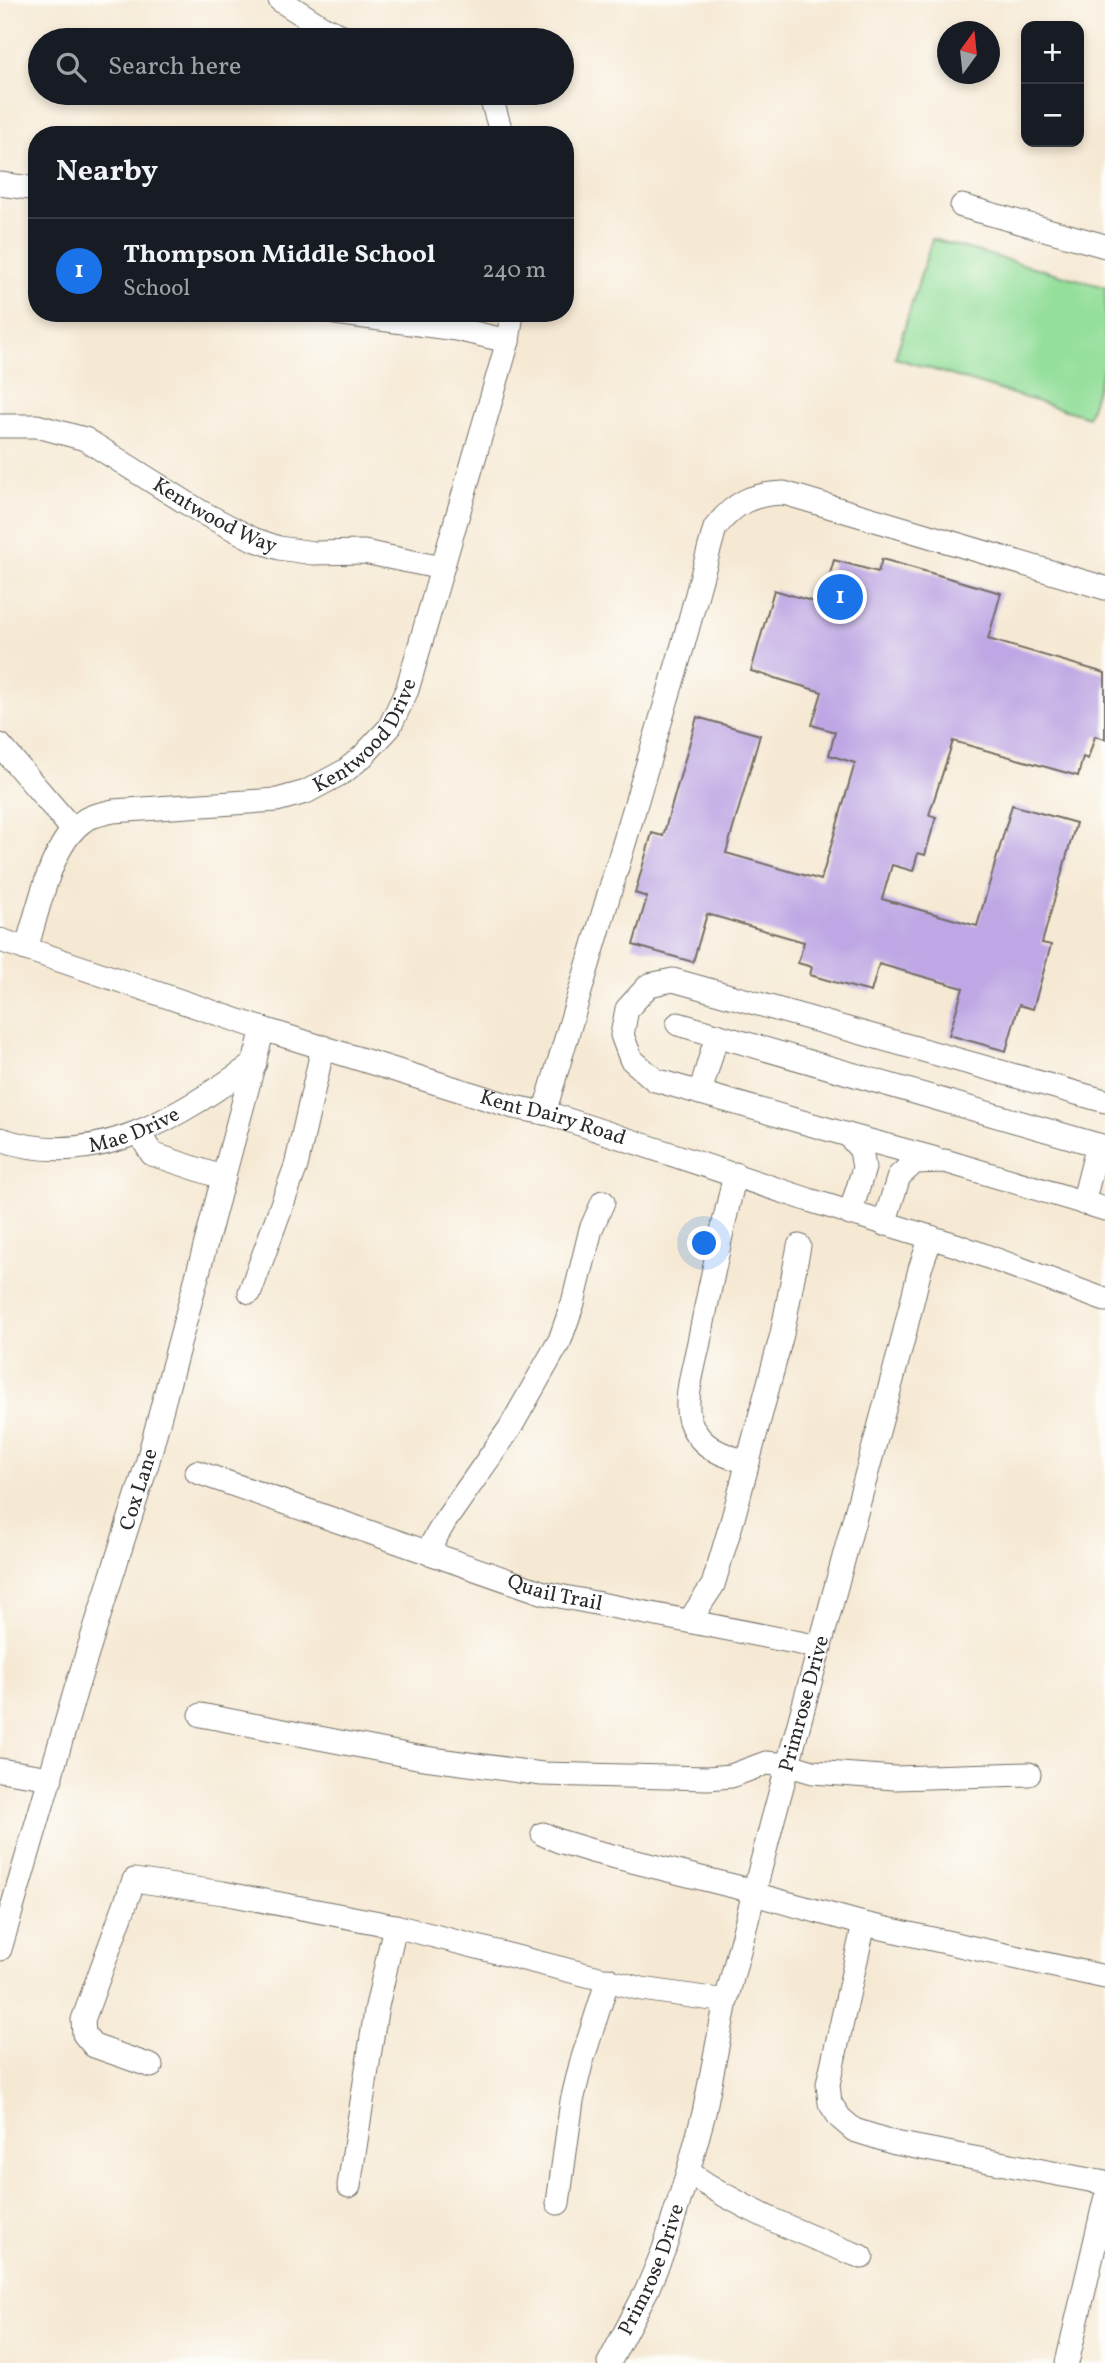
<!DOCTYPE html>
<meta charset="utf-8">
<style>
body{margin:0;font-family:Vollkorn,serif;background:#242831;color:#f1f3f6}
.controls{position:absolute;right:21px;top:21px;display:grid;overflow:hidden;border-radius:14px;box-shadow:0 4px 10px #0003}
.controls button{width:63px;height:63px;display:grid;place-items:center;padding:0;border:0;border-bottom:2px solid #363941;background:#171b24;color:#f1f3f6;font:35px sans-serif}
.compass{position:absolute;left:937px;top:21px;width:63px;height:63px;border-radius:50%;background:#171b24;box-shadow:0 4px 10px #0003;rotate:15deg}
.you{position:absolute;left:705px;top:1244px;width:24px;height:24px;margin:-18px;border:5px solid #fff;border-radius:50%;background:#1a73e8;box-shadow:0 0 0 10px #1a73e833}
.badge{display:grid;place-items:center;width:46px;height:46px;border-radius:50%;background:#1a73e8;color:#fff;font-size:23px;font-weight:700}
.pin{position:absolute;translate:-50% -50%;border:4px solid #fff;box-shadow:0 2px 7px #0006}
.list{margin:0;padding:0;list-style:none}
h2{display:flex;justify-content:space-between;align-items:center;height:91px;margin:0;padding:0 28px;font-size:30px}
h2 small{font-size:23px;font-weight:400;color:#9ea1a6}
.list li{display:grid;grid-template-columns:46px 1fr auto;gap:21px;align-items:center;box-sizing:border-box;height:105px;padding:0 28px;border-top:2px solid #363941}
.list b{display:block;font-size:26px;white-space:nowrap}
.list p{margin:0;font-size:23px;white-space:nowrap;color:#9ea1a6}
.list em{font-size:23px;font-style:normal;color:#9ea1a6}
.icon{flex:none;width:38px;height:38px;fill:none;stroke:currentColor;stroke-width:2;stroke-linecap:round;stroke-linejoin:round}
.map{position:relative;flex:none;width:1105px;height:2363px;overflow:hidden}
.search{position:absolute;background:#171b24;box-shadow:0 4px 10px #0003;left:28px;top:28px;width:546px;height:77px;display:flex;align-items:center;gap:18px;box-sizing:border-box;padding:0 24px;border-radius:38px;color:#9ea1a6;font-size:26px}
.panel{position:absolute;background:#171b24;box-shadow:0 4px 10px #0003;left:28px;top:126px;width:546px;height:196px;border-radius:28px}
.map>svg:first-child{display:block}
.green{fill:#94df9b;stroke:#608563;stroke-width:2}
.building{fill:#bea7e4}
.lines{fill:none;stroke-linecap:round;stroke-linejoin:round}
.minor-casing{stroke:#726e66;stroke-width:25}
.minor{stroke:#fff;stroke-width:23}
.labels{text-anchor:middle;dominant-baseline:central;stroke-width:6;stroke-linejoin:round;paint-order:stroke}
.street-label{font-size:21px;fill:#2b2b2b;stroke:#fdfcf7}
</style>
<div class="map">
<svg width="1105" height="2363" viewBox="0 0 1105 2363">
<rect width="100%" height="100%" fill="#fdfcf7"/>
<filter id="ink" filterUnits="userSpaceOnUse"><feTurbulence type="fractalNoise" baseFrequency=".0143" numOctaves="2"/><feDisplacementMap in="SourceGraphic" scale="14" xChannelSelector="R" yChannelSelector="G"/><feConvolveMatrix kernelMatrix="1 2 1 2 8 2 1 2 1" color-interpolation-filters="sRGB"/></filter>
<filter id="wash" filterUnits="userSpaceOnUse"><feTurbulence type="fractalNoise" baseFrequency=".00686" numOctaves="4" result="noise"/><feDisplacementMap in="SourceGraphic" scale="28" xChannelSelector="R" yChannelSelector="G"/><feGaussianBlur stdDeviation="1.57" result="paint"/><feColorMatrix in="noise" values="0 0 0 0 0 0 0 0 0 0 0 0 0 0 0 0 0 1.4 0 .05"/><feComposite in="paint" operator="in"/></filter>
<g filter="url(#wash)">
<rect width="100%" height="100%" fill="#f6e9d4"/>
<!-- green -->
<polygon class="green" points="932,239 1105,287 1105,364 1088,417 895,358"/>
<g id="blocks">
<!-- building -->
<polygon class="building" points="882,559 1001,593 988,639 1105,673 1105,739 1095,736 1088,759 1083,757 1078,776 953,741 929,815 936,817 925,855 918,853 913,871 892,865 882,899 977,926 1012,805 1076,823 1042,943 1051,945 1033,1009 1019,1005 1006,1051 949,1035 963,988 879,964 871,992 841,984 810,975 812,967 798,963 804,942 707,914 693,962 633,945 647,897 635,893 652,833 663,836 697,717 760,735 726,853 821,880 855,763 829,755 835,732 812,725 822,692 751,671 774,590 821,604 834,560 878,572"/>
</g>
</g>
<g filter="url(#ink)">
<use href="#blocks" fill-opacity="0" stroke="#726e66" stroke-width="2"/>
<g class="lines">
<!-- minor casing -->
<g class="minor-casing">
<g id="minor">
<polyline points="280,0 322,27 351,40"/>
<polyline points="486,93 492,101 502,135"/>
<polyline points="0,184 37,189"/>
<polyline points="962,206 1105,246"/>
<polyline points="335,313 456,329 508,341"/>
<path id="s1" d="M0,426h37l48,13 116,73 52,27 26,9 34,5 51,-1 78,16"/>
<polyline points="0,745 73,830"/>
<path id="s2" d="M0,940l263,89 251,78 36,7 259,86 147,45 149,55"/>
<path id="s3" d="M26,949c12,-37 24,-104 56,-127 9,-7 20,-8 31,-11l164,-11 29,-8 39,-21 18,-15 26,-28 18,-38 101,-349 4,-28"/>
<polyline points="678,1024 1105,1147"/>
<polyline points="700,1093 717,1035"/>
<path d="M544,1113l139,-468 32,-117c20,-26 37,-34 69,-35l321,95"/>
<polyline points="138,1132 152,1154 224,1178"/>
<polyline points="848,1135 933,1158"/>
<path id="s4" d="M0,1139c96,33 179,-23 255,-76"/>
<path d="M735,1174c-13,56 -25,112 -36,168 -4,20 -16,59 -9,79 9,26 33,35 58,41"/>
<polyline points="1083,1203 1098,1145"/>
<polyline points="850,1214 864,1168 861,1150 848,1135 655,1080 631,1059 622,1035 627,1009 649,985 673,980 1105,1101"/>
<polyline points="884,1224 899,1176 915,1162 945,1161 1105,1209"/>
<polyline points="250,1292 296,1166 323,1047"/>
<path id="s5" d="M197,1472l347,121 276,54"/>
<polyline points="427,1552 445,1521 510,1428 560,1340 573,1303 591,1229 603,1202"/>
<polyline points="690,1620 713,1585 733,1518 782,1334 799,1246"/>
<polyline points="201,1715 417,1757 542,1774 708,1778 731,1776 766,1763 789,1765 813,1772 895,1778 1029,1774"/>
<polyline points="0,1770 51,1778"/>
<polyline points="543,1834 559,1841 592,1851 749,1890 754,1894 864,1924 1105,1977"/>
<polyline points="864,1924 828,2084 830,2103 840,2118 854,2130 895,2143 1105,2183"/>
<path id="s6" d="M0,1949l76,-260 71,-225 116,-435"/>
<polyline points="151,2066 94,2046 84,2034 83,2020 134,1880 223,1893 395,1926 642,1989 726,2001"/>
<path d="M688,2172c53,37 114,62 174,85"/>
<polyline points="349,2186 376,2011 395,1926"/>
<polyline points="558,2203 572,2101 581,2064 608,1979"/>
<path id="s7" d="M609,2363l38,-73 17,-41 24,-77 16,-59 22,-112 46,-178 130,-480 18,-74 11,-32"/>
<polyline points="1067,2363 1105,2200"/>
</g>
</g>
<!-- minor -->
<use href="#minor" class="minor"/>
</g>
</g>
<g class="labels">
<!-- street labels -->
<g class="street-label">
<text stroke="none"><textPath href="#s1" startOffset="238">Kentwood Way</textPath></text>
<text stroke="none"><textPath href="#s3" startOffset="453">Kentwood Drive</textPath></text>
<text stroke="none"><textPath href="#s2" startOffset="581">Kent Dairy Road</textPath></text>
<text stroke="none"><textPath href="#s4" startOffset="138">Mae Drive</textPath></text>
<text stroke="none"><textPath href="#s6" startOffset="480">Cox Lane</textPath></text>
<text stroke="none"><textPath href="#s5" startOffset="378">Quail Trail</textPath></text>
<text stroke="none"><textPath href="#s7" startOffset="690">Primrose Drive</textPath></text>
<text stroke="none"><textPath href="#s7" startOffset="103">Primrose Drive</textPath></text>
</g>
</g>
</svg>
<div class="controls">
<button>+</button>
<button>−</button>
</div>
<svg class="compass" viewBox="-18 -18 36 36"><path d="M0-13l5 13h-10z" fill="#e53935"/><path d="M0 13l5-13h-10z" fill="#9ea1a6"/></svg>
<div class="you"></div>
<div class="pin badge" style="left:840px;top:597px">1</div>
<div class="search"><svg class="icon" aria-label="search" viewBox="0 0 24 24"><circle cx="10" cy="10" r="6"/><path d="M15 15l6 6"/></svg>Search here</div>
<section class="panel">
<h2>Nearby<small></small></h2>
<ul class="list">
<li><span class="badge">1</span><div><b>Thompson Middle School</b><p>School</p></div><em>240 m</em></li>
</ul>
</section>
</div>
